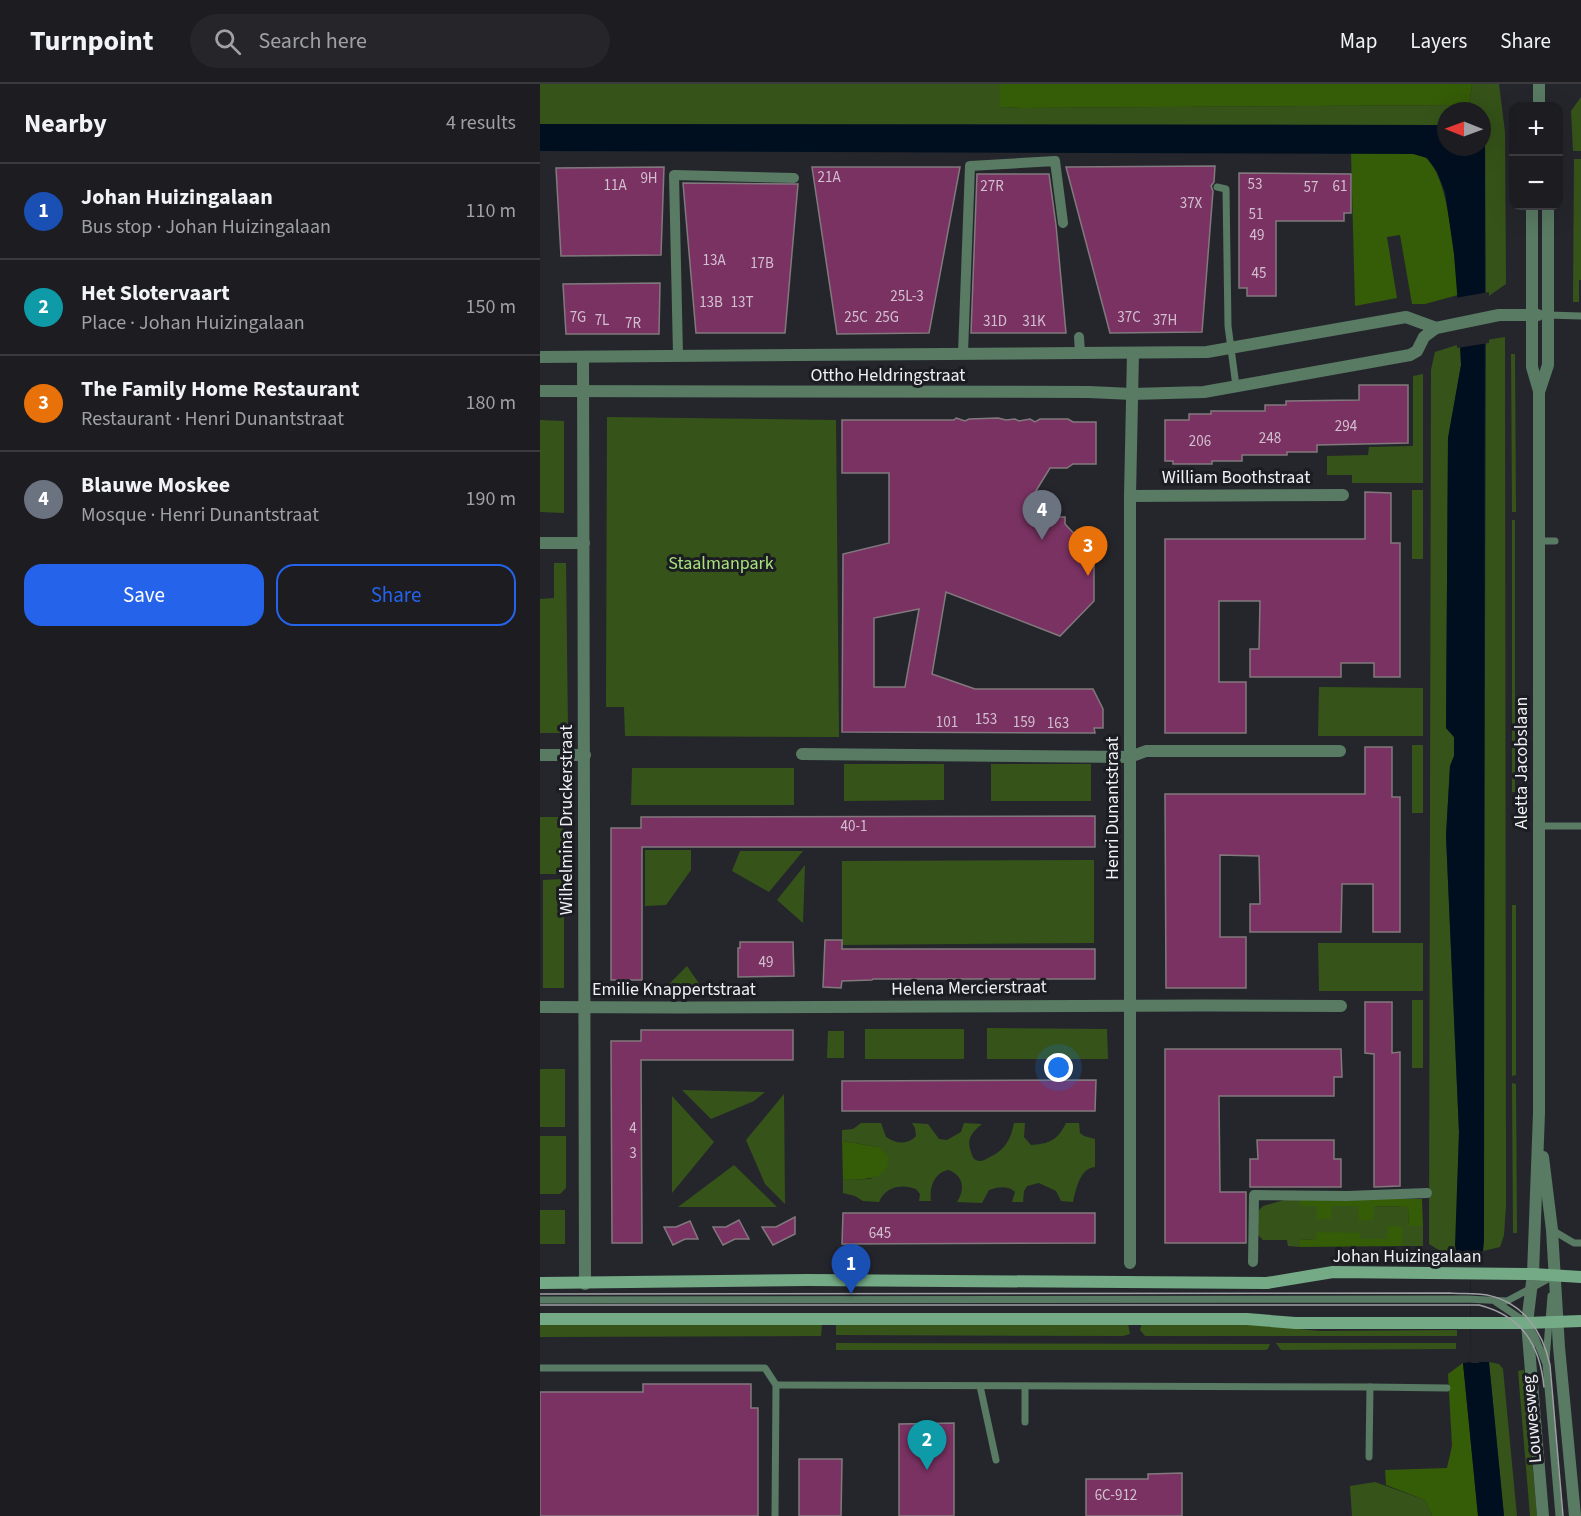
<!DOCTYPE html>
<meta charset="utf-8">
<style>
body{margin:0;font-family:"Source Sans 3",sans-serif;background:#25252a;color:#f1f3f6}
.controls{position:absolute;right:18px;top:18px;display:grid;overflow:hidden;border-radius:12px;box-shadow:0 6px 24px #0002}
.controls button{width:54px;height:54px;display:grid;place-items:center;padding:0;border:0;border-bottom:2px solid #3a3a3f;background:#1c1c21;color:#f1f3f6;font:30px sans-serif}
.compass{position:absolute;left:897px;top:18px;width:54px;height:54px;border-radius:50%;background:#1c1c21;box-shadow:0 6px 24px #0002;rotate:271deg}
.you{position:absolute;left:519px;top:984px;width:21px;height:21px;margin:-15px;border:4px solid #fff;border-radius:50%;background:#1a73e8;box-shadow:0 0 0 9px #1a73e833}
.badge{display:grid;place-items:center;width:39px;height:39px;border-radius:50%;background:#2563eb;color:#fff;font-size:20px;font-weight:700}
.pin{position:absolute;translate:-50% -50px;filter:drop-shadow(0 2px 3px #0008)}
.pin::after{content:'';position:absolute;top:32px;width:21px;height:18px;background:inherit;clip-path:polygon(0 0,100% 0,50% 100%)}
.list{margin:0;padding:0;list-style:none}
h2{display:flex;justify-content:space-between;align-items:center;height:78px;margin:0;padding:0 24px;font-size:26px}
h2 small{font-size:20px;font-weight:400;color:#a0a1a5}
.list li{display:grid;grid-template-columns:39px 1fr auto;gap:18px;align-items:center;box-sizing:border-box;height:96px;padding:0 24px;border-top:2px solid #3a3a3f}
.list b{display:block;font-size:22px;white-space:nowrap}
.list p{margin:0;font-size:20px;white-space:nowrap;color:#a0a1a5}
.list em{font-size:20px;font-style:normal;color:#a0a1a5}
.actions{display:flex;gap:12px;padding:18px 24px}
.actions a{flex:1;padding:14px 0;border:2px solid #2563eb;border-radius:18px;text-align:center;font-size:21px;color:#2563eb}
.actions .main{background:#2563eb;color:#fff}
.icon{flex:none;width:33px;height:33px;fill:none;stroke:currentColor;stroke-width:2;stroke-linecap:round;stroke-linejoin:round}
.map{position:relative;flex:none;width:1041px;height:1432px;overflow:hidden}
header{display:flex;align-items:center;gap:36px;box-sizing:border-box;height:84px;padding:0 30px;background:#1c1c21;border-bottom:2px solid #3a3a3f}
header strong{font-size:28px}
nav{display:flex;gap:33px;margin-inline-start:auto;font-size:21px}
.search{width:420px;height:54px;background:#25252a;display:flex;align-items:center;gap:15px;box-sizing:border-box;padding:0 21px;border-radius:33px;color:#a0a1a5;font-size:22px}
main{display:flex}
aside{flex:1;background:#1c1c21}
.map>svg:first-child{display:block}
.green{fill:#365419}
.forest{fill:#355c07}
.water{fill:#000f20}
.pier{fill:#25262c}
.building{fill:#7a3262;stroke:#81797d;stroke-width:1.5;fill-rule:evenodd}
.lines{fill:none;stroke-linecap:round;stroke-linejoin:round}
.service{stroke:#597a63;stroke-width:7}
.pedestrian{stroke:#597a63;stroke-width:10}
.minor{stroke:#597a63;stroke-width:12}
.tertiary{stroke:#597a63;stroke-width:12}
.secondary{stroke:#74aa85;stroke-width:12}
.tram{stroke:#a0a1a6;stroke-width:1.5}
.labels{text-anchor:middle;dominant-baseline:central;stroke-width:6;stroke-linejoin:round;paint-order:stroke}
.number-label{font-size:15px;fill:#d2c0d0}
.street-label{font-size:18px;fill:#eff0f4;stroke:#1b1d23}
.park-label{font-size:18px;fill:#a9e27b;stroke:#1b1d23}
</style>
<header>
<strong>Turnpoint</strong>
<div class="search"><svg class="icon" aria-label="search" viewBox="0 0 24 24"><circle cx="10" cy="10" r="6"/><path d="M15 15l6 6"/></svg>Search here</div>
<nav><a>Map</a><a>Layers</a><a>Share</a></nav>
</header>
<main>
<aside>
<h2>Nearby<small>4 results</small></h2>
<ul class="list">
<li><span class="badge" style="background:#1a4fb4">1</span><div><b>Johan Huizingalaan</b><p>Bus stop · Johan Huizingalaan</p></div><em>110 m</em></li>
<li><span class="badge" style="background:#0f9aa8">2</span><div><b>Het Slotervaart</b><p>Place · Johan Huizingalaan</p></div><em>150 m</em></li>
<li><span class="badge" style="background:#e8710a">3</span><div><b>The Family Home Restaurant</b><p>Restaurant · Henri Dunantstraat</p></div><em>180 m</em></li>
<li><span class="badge" style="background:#6b7280">4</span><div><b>Blauwe Moskee</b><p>Mosque · Henri Dunantstraat</p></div><em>190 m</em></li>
</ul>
<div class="actions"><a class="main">Save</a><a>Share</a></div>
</aside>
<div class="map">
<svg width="1041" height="1432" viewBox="0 0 1041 1432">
<rect width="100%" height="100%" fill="#25262c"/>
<!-- green -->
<g class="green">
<polygon points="0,0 460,0 460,23 483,24 929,21 932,0 959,0 965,48 966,200 946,214 945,42 942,41 942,27 906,27 906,41 0,40"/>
<polygon points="1041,13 1041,67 1033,67 1031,27"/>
<polygon points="1034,75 1041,75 1041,196 1039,196 1039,218 1033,218"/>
<polygon points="965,253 966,1121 964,1151 960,1163 943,1167 946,256"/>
<polygon points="920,260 921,281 908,354 906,644 914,653 914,672 910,682 906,752 919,1048 916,1168 902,1168 889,1160 891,286 895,268"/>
<polygon points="971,270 975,270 976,428 972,428"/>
<polygon points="883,290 883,399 812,399 812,391 787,391 787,372 828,371 829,363 873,362 873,292"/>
<polygon points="67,333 296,336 299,653 85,652 84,623 66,623"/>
<polygon points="0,336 24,337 24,429 0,428"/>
<rect x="872" y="406" width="11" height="69"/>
<rect x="972" y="436" width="3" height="272"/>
<polygon points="14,479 26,479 28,649 0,649 0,515 14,514"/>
<polygon points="779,603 883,604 883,652 778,652"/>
<rect x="872" y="661" width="11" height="68"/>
<polygon points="304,680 404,680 404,716 304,717"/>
<rect x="451" y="680" width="100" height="37"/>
<polygon points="92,684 254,684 254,721 91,721"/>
<rect x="0" y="733" width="23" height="57"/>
<polygon points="105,766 151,766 151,786 126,821 105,822"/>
<polygon points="200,767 263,767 229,808 192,787"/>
<polygon points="554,776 554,859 302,861 302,777"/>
<polygon points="265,781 263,839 237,816"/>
<polygon points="24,795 24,904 3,904 3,796"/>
<polygon points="972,821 976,821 976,991 972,992"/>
<polygon points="778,859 883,859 883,907 779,907"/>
<polygon points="147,882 162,904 125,904"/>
<rect x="872" y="916" width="11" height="68"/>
<polygon points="447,944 567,945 568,975 447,975"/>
<rect x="325" y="945" width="99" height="30"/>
<polygon points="288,947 304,947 304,974 287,974"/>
<rect x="0" y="985" width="25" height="58"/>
<polygon points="972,999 976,1000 977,1149 973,1149"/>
<polygon points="142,1006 225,1008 214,1017 171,1035"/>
<polygon points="244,1010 245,1120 225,1100 206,1056"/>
<polygon points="132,1012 174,1058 132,1109"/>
<path d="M321,1039h20l5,14c10,7 22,8 30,-1l-1,-8 -3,-5 16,1 11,15 8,1 14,-8 3,-9 18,1c-10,8 -16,15 -11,28 1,3 2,7 5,8 5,3 10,-1 14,-3 15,-7 21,-18 24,-34h11l-1,14 7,8c18,-1 27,-5 35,-22h13l1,10 4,3 11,3v28c-15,1 -19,22 -22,35l-12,-1 -5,-10 -17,-8 -12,3 -3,5 -1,11h-11l3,-10c-7,-7 -17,-5 -26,-2l-7,13 -25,-1c8,-12 7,-26 -8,-32 -15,2 -20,18 -18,31h-12l1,-7 -4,-5c-14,-5 -30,-3 -37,13l-16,-1 -8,-5 -12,-3v-13l28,-1 7,-32 -36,-6v-11l11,-1z"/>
<polygon points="0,1052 26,1052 26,1104 20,1110 0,1110"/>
<polygon points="194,1081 237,1123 138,1123"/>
<polygon points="748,1115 760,1115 760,1122 778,1122 777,1135 792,1122 819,1122 832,1136 833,1122 868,1123 869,1142 883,1142 883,1162 862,1162 861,1143 848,1155 819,1155 820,1150 777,1149 777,1155 760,1156 760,1163 748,1162 747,1156 723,1156 716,1149 716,1129 723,1122"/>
<rect x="0" y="1126" width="25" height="34"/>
<polygon points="588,1239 590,1250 583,1252 296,1251 296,1240"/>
<polygon points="602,1239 707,1240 780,1247 917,1246 917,1252 605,1252 600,1246"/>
<polygon points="0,1240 282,1240 281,1252 0,1253"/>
<polygon points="296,1259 730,1260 728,1265 725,1266 296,1266"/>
<polygon points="736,1259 916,1259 916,1265 741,1266"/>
<polygon points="949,1278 959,1280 963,1285 977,1432 964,1432"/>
<polygon points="984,1286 997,1432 990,1432 978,1287"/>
<polygon points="835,1398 885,1416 892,1432 812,1432 810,1402"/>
</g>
<!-- forest -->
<g class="forest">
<polygon points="460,0 932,0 929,21 483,24 460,23"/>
<path d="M811,69c18,0 56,-3 70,2 29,11 34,112 37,140l-33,9h-13l-12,-69 -13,2 10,61 -42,8z"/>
<path d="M302,1057l36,6 10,9c3,26 -28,23 -45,24z"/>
<polygon points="760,1115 882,1115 883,1142 869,1142 868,1123 834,1122 833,1136 819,1136 818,1122 792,1122 791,1135 777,1135 777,1122 760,1122"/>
<polygon points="848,1142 862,1143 862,1162 760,1163 760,1156 776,1155 777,1148 820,1149 820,1155 847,1155"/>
<polygon points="923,1279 938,1432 892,1432 885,1416 846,1401 845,1386 907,1384 912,1362 908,1290"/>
</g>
<!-- water -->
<polygon class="water" points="0,40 906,41 906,63 942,63 942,41 945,41 944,1157 943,1167 938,1168 938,1278 949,1278 964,1432 938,1432 923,1279 931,1278 930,1168 916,1168 915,1161 919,1048 906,752 910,682 914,672 914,653 906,644 908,354 921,281 918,221 914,170 905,108 897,88 887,74 873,70 0,67"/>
<!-- pier -->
<g class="pier">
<polygon points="949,208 949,259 917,264 915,214"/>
<polygon points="930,1168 939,1168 939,1279 931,1279"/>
</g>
<!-- building -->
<g class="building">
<polygon points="675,82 674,98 671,102 673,107 662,248 570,249 526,83"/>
<polygon points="124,83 121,171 21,172 16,84"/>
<polygon points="272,83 420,83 389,249 297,250"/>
<polygon points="699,89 811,90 811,129 804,129 804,137 736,137 736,212 707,212 707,204 699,204"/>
<polygon points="437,90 509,90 516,141 526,249 431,249"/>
<polygon points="143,99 258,100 245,249 156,249"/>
<polygon points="120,199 119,250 26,250 23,200"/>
<polygon points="819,301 868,301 868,359 777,361 777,368 747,368 747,371 702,371 702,377 672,377 672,380 633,380 633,377 625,377 625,336 649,336 649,330 671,330 671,327 725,327 725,321 746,321 746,317 819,316"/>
<path d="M416,334l9,3 4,-2 29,-1 8,2 9,-1 4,2 11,-2 5,3 5,-3h28l5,3h23v42h-23l-6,4h-17l-16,26 24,23h7v7l29,31v46l-34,35 -114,-44 -14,82 43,15h118l10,20v19h-9l1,5 -253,-1 1,-178 46,-11v-70h-47v-53h112zM379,525l-14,78h-31v-69z"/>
<polygon points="825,408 851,409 851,459 860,459 860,593 834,593 834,579 801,579 801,593 710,593 710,565 719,565 720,517 679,517 679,598 706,598 706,649 625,649 625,455 825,455"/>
<polygon points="825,663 852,663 852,713 860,713 860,848 833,848 833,800 802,800 801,848 710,848 710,820 720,820 719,772 680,771 680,853 706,853 706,904 626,904 625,710 825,710"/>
<polygon points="555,732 555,763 102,763 102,896 71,896 71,744 101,744 101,733"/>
<polygon points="285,856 302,856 302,865 555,865 555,895 333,895 332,896 302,897 301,904 283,903"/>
<polygon points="200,858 253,858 254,892 198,893 198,864 200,864"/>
<polygon points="825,918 852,918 852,969 860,968 860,1102 834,1103 834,970 825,969"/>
<polygon points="101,946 253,946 253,976 101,976 102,1159 72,1159 71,957 101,957"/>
<polygon points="625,965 801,965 802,993 794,993 794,1012 679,1012 680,1108 706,1108 706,1159 625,1159"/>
<polygon points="556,996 555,1027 302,1027 302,997"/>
<polygon points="717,1056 794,1056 794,1075 801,1075 801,1103 710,1103 710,1075 718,1075"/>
<polygon points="303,1129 555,1129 555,1159 302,1160"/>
<polygon points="255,1133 255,1150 233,1161 222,1143 236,1143"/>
<polygon points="199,1136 209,1155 195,1155 183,1161 173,1143 186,1143"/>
<polygon points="150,1137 158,1155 145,1155 133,1161 124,1143 136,1143"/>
<polygon points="103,1300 211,1300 211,1324 218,1324 218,1432 0,1432 0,1308 103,1308"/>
<polygon points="414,1339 414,1432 359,1432 359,1340"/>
<polygon points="259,1375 302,1375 301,1432 259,1432"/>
<polygon points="642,1389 642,1432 546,1432 546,1395 608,1395 608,1390"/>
</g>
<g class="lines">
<!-- service -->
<g class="service">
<polyline points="677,103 686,105 688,242 696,302"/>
<polyline points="1007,231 1041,232"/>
<polyline points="999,457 1015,457"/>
<polyline points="999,742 1041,742"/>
<polyline points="1012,1146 1034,1159 1041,1159"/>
<polyline points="0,1216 927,1215 967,1217 1012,1193"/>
<polyline points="956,1218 987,1239 995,1253 1006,1280 1019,1432"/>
<polyline points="1006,1276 1011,1212"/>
<polyline points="0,1284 225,1284 236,1301 235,1432"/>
<polyline points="236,1301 830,1303 829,1373"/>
<polyline points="440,1302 456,1376"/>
<polyline points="830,1303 907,1304"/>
<polyline points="485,1338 485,1302"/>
</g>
<!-- pedestrian -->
<g class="pedestrian">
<polyline points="539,253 540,269"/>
<polyline points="423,269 430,82 515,77 523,139"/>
<polyline points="138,270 134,91 254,94"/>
<polyline points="713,1178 714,1111 807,1112 887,1109"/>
</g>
<!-- minor -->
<g class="minor">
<polyline points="0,273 667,268 866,233 896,244"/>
<polyline points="43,273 45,1200"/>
<polyline points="0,307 549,308 592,310 664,308 870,271 877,267 884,253 896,244 959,231 998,231"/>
<polyline points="590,412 803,411"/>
<polyline points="0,459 44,459"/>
<polyline points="262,670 590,673 606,667 800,667"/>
<polyline points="0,671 45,671"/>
<path d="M0,923c267,2 534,-3 801,-1"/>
<polyline points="590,1179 590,412 593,269"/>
</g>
<!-- tertiary -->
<g class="tertiary">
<polyline points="999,22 999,0"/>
<polyline points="992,122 992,283 999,307"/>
<polyline points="1003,1073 1012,1146 1019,1263 1035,1432"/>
<polyline points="1003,1432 987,1239 993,1190 999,1029 999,308 1008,281 1008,122"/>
</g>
<!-- secondary -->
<g class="secondary">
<polyline points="0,1199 267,1196 727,1199 793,1188 993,1190 1041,1193"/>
<polyline points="0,1235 707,1235 755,1239 987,1239 1041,1237"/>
</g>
<!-- tram -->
<g class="tram">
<path d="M0,1210l910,-1c12,1 25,0 37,2 36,7 56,37 63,70l13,151"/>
<path d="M0,1221h939c43,11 61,40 65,82"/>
</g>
</g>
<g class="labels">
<!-- number labels -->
<g class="number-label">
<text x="289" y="93">21A</text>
<text x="109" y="94">9H</text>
<text x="715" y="100">53</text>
<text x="75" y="101">11A</text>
<text x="452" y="102">27R</text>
<text x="800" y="102">61</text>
<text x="771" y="103">57</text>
<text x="651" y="119">37X</text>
<text x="716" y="130">51</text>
<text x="717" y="151">49</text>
<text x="174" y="176">13A</text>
<text x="222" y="179">17B</text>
<text x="719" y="189">45</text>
<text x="367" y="212">25L-3</text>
<text x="171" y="218">13B</text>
<text x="202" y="218">13T</text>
<text x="38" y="233">7G</text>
<text x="316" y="233">25C</text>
<text x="347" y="233">25G</text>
<text x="589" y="233">37C</text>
<text x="62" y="236">7L</text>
<text x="625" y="236">37H</text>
<text x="455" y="237">31D</text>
<text x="494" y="237">31K</text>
<text x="93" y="239">7R</text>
<text x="806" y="342">294</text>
<text x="730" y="354">248</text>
<text x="660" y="357">206</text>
<text x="446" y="635">153</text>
<text x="407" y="638">101</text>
<text x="484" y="638">159</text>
<text x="518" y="639">163</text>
<text x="314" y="742">40-1</text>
<text x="226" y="878">49</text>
<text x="93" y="1044">4</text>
<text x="93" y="1069">3</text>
<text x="340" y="1149">645</text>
<text x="576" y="1411">6C-912</text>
</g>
<!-- street labels -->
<g class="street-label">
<text x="348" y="291">Ottho Heldringstraat</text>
<text x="696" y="393">William Boothstraat</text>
<text transform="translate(981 679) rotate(-90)">Aletta Jacobslaan</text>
<text transform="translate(572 724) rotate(-90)">Henri Dunantstraat</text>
<text transform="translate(26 736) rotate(-90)">Wilhelmina Druckerstraat</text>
<text transform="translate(429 904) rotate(-1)">Helena Mercierstraat</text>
<text x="134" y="905">Emilie Knappertstraat</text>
<text x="867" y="1172">Johan Huizingalaan</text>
<text transform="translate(992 1335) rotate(-95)">Louwesweg</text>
</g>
<!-- park labels -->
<g class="park-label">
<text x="181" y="479">Staalmanpark</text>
</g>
</g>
</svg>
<div class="controls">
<button>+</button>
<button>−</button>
</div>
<svg class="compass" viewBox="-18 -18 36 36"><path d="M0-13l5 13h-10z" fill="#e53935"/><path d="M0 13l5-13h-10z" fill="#a0a1a5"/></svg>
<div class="you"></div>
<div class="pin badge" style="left:311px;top:1210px;background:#1a4fb4">1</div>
<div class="pin badge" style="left:387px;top:1386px;background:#0f9aa8">2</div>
<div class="pin badge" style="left:548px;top:492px;background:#e8710a">3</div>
<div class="pin badge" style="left:502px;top:456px;background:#6b7280">4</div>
</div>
</main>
